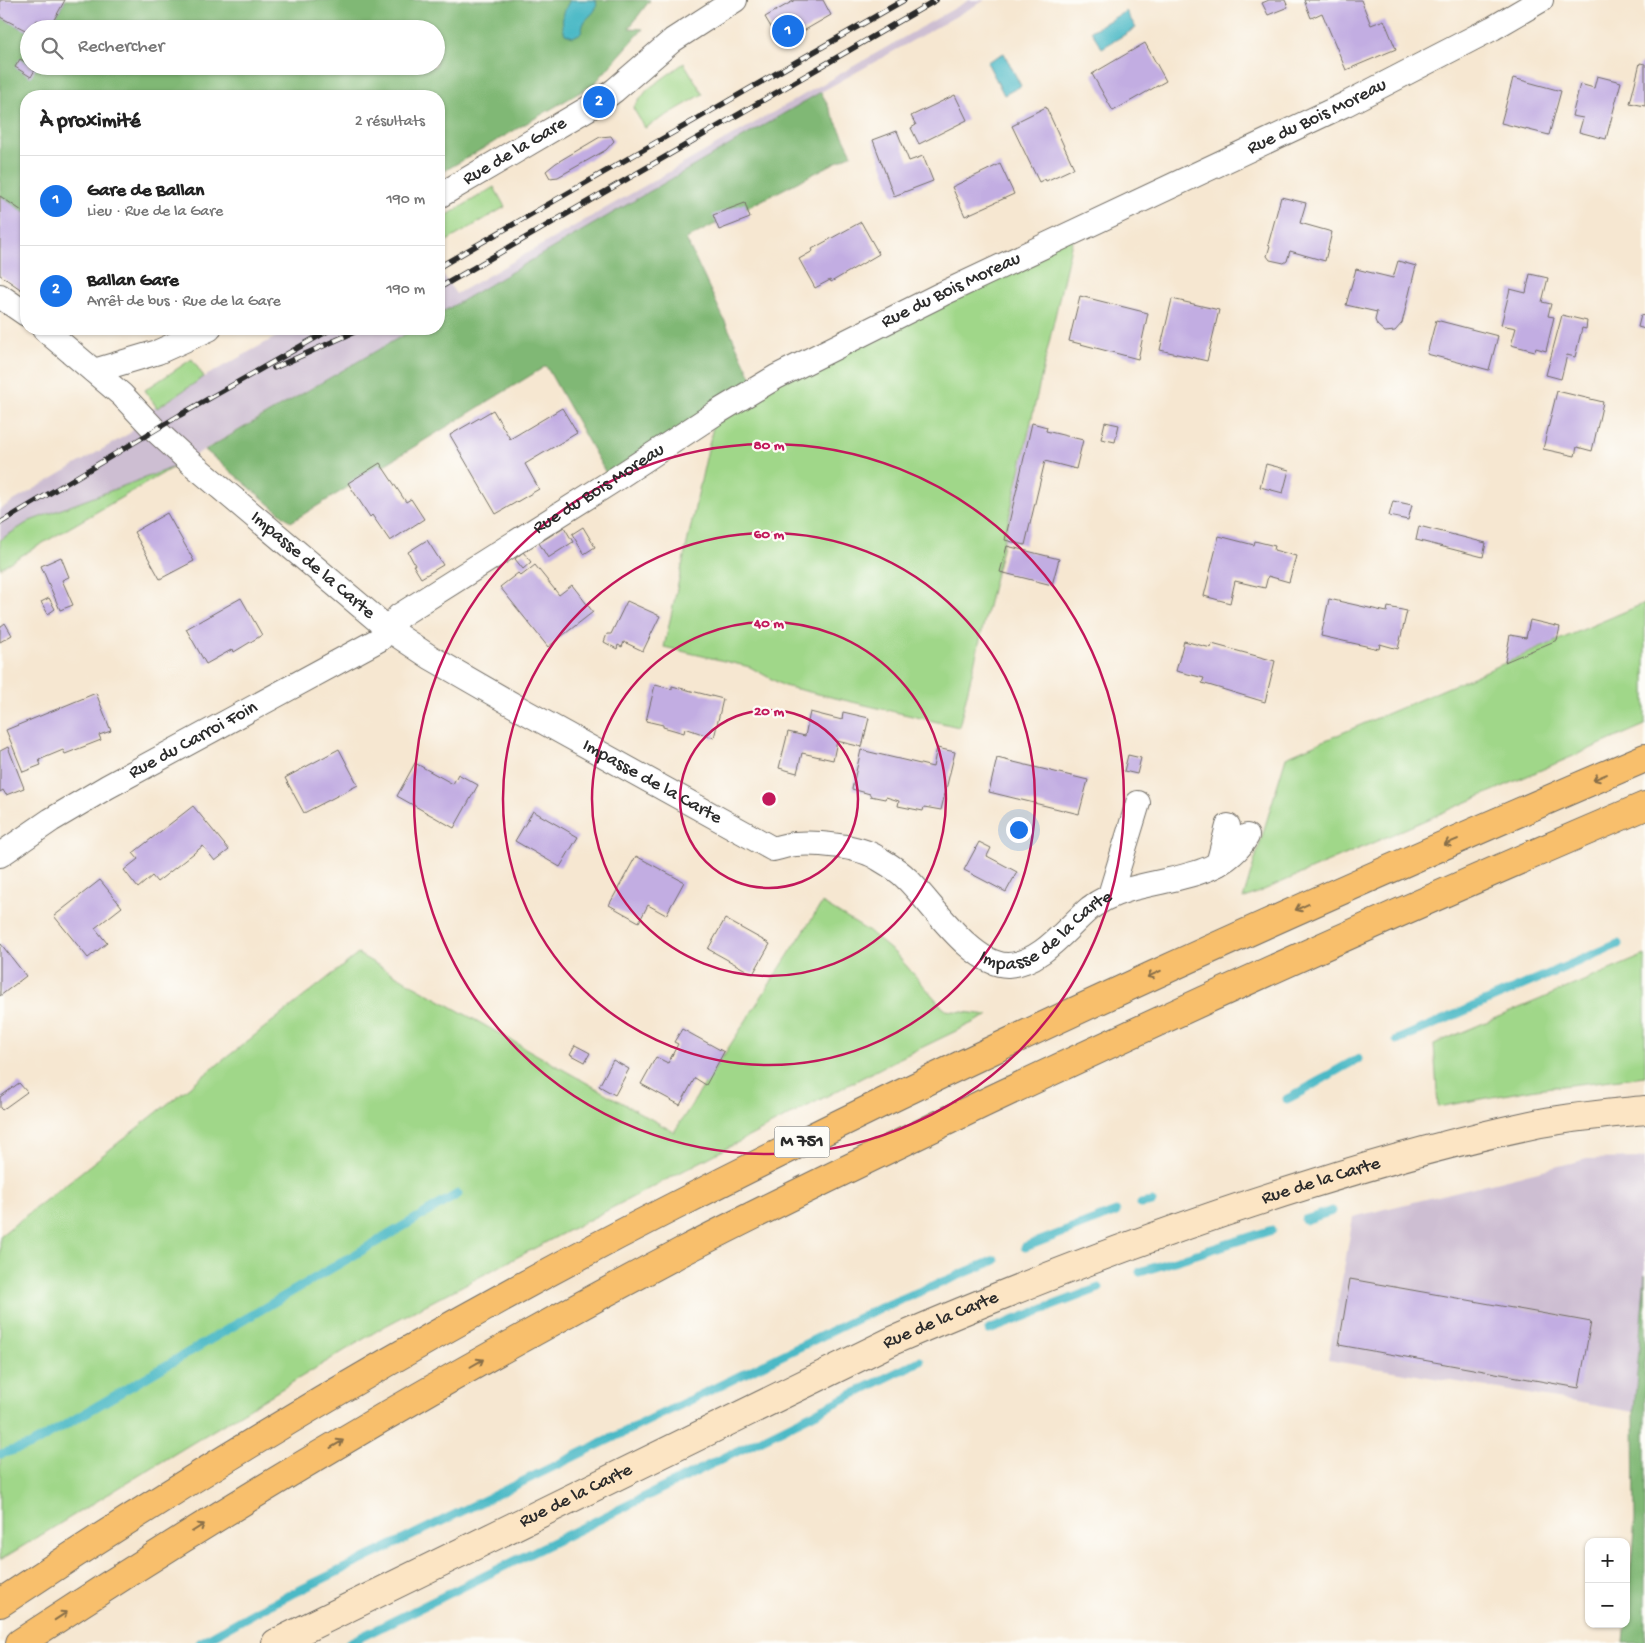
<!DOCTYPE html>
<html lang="fr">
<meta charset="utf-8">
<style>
body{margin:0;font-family:"Gochi Hand",sans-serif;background:#f2f2f2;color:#222}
.controls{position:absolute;right:15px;bottom:15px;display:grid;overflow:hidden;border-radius:10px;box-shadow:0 1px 4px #0004}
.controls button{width:45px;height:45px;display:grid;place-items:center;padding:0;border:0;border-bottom:1px solid #e0e0e0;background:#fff;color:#222;font:25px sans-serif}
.you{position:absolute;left:1018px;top:829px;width:18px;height:18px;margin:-12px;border:4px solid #fff;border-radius:50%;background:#1a73e8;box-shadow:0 0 0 8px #1a73e833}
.badge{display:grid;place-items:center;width:32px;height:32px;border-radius:50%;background:#1a73e8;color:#fff;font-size:16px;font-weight:700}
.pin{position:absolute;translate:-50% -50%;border:2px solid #fff;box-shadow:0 1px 5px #0006}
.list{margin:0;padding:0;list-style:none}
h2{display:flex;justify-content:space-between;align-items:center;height:65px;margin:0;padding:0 20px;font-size:21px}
h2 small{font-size:16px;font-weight:400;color:#767676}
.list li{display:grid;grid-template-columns:32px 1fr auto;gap:15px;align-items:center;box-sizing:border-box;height:90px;padding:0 20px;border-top:1px solid #e0e0e0}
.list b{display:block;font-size:19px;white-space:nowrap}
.list p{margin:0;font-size:16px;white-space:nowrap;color:#767676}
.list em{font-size:16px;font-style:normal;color:#767676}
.icon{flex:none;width:28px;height:28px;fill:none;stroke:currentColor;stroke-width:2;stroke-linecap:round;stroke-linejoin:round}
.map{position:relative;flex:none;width:1645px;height:1643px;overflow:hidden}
.search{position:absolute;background:#fff;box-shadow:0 1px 4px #0004;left:20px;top:20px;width:425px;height:55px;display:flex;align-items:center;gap:12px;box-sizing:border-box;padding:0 18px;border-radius:28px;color:#767676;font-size:19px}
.panel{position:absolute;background:#fff;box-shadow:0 1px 4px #0004;left:20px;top:90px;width:425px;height:245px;border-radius:20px}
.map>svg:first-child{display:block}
.industrial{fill:#cdbed2}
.green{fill:#a0d789;stroke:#66815a}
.forest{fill:#80b875;stroke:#567250}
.water{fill:#4bb9c6;stroke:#3b7278}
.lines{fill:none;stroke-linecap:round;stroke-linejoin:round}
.stream{stroke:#4bb9c6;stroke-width:9}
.building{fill:#c2ade2}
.street-casing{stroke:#726d65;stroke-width:26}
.secondary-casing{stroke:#726d65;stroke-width:30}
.highway-casing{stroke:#726d65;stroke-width:30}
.street{stroke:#fff;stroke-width:24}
.secondary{stroke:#fce5c4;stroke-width:28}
.highway{stroke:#f8bf6c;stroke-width:28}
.rail-casing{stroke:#2b2b2b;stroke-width:5.5}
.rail{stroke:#fdfcf7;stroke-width:4;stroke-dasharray:11;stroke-linecap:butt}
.oneway{stroke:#876e48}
.ring{fill:none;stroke:#c2185b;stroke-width:2.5}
.labels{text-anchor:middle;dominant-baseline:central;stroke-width:4.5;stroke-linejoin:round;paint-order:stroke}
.shield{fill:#fdfcf7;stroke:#6a6a68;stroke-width:1}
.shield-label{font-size:18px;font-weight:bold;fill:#2b2b2b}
.street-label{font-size:19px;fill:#2b2b2b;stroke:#fdfcf7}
.centre{fill:#c2185b;stroke:#fdfcf7;stroke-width:2.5}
.ring-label{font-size:15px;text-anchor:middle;font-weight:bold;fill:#c2185b;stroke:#fdfcf7;stroke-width:4.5;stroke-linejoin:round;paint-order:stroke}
</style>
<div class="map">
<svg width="1645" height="1643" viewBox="0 0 1645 1643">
<rect width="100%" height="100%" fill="#fdfcf7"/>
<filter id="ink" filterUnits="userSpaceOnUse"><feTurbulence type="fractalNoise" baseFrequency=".02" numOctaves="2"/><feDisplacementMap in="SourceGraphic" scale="10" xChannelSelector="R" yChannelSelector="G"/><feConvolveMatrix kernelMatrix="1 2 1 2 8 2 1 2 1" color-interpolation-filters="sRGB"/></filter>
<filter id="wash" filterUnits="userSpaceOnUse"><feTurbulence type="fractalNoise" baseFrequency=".0096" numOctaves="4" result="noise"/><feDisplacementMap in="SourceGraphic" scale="20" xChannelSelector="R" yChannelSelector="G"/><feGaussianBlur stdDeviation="1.12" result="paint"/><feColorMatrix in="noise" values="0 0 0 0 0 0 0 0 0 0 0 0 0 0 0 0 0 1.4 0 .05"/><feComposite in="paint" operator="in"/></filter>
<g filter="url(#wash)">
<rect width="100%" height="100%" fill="#f6e7d1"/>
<!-- industrial -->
<g class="industrial">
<polygon points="969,0 985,0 821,92 439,314 439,270 456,294"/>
<polygon points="290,329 414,329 174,467 30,521 0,540 0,509 130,433 154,407 158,408 204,377"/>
<polygon points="1645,1158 1645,1274 1634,1412 1328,1360 1353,1217 1587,1159"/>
</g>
<!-- green -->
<g class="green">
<polygon points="684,63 703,94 645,128 633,108 648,89"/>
<polygon points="494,187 505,207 440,245 439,244 439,220"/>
<polygon points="1074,233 1007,527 959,727 784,686 750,667 664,647 716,413"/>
<polygon points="192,359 204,377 157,408 145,390"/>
<polygon points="174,467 0,568 0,540 30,521"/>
<polygon points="1645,603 1645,725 1243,899 1286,757"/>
<polygon points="822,903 868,931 896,954 945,1010 989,1015 900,1058 385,1326 0,1560 0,1236 358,954 674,1132"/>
<polygon points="1645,955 1645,1076 1536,1089 1438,1107 1434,1044"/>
</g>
<!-- forest -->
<g class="forest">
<polygon points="65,0 650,0 629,28 643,29 594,84 439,174 439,96 26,96 26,211 25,213 0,196 0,17 29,32 29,66 436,66 436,29 32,29 37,20 50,27"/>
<polygon points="821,92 852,154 686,239 757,389 611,482 546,366 291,522 205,450 414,329 439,329 439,314"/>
<polygon points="1645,1274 1645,1643 1624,1643 1635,1520 1634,1412"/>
</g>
<!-- water -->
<g class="water">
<path d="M570,0h26c3,10 -5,14 -11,21 -2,3 -3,8 -4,12l-8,4 -8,-3c-5,-13 -2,-22 5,-34z"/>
<polygon points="1126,11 1136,28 1102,48 1091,31"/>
<polygon points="1004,53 1021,86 1004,95 987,62"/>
</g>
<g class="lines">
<!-- stream -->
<g class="stream">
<polyline points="1397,1040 1618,944"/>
<path d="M1287,1099c25,-12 46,-28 71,-40"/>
<polyline points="1141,1204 1152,1202"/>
<polyline points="1305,1220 1332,1211"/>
<polyline points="1025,1247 1116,1212"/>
<polyline points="1140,1272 1272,1230"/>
<polyline points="989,1330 1099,1288"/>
<polyline points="1,1454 31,1445 458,1194"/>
<polyline points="200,1643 259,1610 871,1312 995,1260"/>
<polyline points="349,1643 920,1361"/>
</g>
</g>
<g id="blocks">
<!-- building -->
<g class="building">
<polygon points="0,0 65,0 50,27 37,20 32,29 29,29 29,32 0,17"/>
<polygon points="795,0 823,0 831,15 781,44 765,17"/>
<polygon points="1269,0 1285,0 1288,7 1268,15 1262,3"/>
<polygon points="1304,0 1361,0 1371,25 1384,20 1396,49 1346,70 1322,13 1311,18"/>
<polygon points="1145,43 1166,81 1113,111 1092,74"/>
<polygon points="20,59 29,64 29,66 36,68 31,77 15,67"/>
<polygon points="1640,63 1645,64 1645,106 1630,103"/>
<polygon points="1597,76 1621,82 1606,139 1579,132 1583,118 1572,116 1580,84 1594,88"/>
<polygon points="1513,78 1561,91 1549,135 1501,123"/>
<polygon points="955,95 967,120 919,144 911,128 916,125 911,116"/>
<polygon points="1046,107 1074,168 1046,181 1045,179 1039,182 1012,126 1018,123 1018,121"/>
<polygon points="897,131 909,161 923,156 933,181 894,196 873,140"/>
<polygon points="611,136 614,141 606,150 558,177 550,178 546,171 556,163 600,137"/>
<polygon points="1000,164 1014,194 965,216 952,187"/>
<polygon points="0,196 25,213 26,211 26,293 0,275"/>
<polygon points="1281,197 1306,203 1300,223 1332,232 1325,261 1290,251 1287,261 1284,263 1270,260 1267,256 1270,246 1268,245"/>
<polygon points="745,203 750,218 719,230 713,215"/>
<polygon points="861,222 879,254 831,282 830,280 815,288 799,259 813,251 812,249"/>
<polygon points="1398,261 1416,266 1402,323 1395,331 1385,332 1377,325 1375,320 1377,312 1346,305 1356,269 1393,278"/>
<polygon points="1530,274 1548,278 1542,302 1551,304 1548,316 1554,317 1546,351 1536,348 1535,351 1511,345 1516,328 1501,325 1510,289 1526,293"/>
<polygon points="1080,296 1148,313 1138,359 1069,341"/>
<polygon points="1172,299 1219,310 1207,361 1160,350"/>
<polygon points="1562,315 1587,321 1586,329 1582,328 1575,357 1567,355 1561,379 1546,375"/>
<polygon points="1641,315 1645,316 1645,329 1638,327"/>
<polygon points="1436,320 1498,336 1489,370 1427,354"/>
<polygon points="1557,391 1603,402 1592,451 1577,447 1575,456 1543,449"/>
<polygon points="562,408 577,433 525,464 539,489 496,514 450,435 493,410 510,439"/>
<polygon points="1105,422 1119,425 1115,442 1101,439"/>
<polygon points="1032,423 1047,427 1046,431 1083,440 1076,469 1045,461 1025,545 1005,540"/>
<polygon points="380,463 406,502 411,499 424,519 390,541 372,515 370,517 348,483"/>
<polygon points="1266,464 1289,470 1283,493 1260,487"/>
<polygon points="1393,501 1412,505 1408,520 1389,516"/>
<polygon points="167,513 194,561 160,579 134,532"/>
<polygon points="1419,526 1486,543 1483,557 1416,540"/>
<polygon points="564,527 573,542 548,558 539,543"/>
<polygon points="583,527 595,547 584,554 572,534"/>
<polygon points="1219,536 1254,545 1255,541 1275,546 1274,550 1296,556 1289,582 1268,576 1265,588 1235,581 1230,603 1204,596"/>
<polygon points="427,540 443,565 421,578 413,565 415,565 408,552"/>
<polygon points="1007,546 1059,559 1052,585 1000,572"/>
<polygon points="523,552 531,562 523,569 515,559"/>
<polygon points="61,557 69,577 62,580 73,605 60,610 41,566"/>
<polygon points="535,565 559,595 572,585 593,612 548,647 500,587 518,573 521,576"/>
<polygon points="49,598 55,609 48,614 41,602"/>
<polygon points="241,598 262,635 234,652 233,649 206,664 186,629"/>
<polygon points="1329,599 1387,612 1388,607 1407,611 1398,649 1380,644 1379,649 1321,636"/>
<polygon points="627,601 660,616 643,651 624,642 622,647 618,645 617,649 604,642 607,634 611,634"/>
<polygon points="1530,620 1560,627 1557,640 1505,662 1510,635 1526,638"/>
<polygon points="5,623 12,635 0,642 0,627"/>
<polygon points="1184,641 1211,648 1212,644 1275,661 1265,702 1202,683 1204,678 1176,671"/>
<polygon points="655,685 672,689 672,686 723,699 714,738 685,728 684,733 663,727 663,725 646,721"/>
<polygon points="96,693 111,731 99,735 101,740 65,754 63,750 39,760 41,765 23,772 6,730"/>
<polygon points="810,712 842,720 843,712 869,718 862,747 837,741 833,760 802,753 797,773 779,768 788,732 805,736"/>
<polygon points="8,747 24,788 6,795 3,790 0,792 0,751"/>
<polygon points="937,748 955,752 941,810 924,807 923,811 898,806 899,801 886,797 885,799 870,796 870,794 852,789 861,750 933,767"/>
<polygon points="339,749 358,785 304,813 285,778"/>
<polygon points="1128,755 1141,758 1137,774 1124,771"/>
<polygon points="997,758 1088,780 1079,814 989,792"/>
<polygon points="415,763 453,784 458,774 478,785 454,828 397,796"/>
<polygon points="193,806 229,850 215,861 203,846 157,882 152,876 138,888 124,870 138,859 133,853"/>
<polygon points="533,811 578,837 560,867 515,841"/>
<polygon points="979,842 991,848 987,856 1017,872 1006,892 964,870"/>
<polygon points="636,856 684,882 666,915 648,905 639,922 609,905"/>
<polygon points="100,880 122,907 95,928 107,943 88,958 54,916"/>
<polygon points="725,919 770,944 753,974 708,949"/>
<polygon points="1,944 26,976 0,996 0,945"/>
<polygon points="682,1029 724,1052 706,1085 695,1078 680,1105 641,1084 656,1057 668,1063 678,1044 674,1042"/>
<polygon points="575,1045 590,1053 585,1062 570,1054"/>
<polygon points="613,1060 629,1069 615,1095 599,1086"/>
<polygon points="19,1083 27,1092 2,1110 0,1108 0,1097"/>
<polygon points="1350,1279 1591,1322 1579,1388 1339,1345"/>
</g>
</g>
</g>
<g filter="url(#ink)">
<use href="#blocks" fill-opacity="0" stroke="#726d65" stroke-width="1"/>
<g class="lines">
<!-- street casing -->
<g class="street-casing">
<g id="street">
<path id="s1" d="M439,196l160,-94 16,-12 58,-50 62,-40"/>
<polyline points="0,296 26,314"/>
<path id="s2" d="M44,329l78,66 33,35 35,32 198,167 42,28 92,53 251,139c7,-2 14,-4 22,-5 20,-2 63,2 81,13 10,6 23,13 31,22 24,23 65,87 101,86 34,-2 58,-37 82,-57 12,-9 24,-14 37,-18 42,-13 96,-12 120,-54"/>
<polyline points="94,371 158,352 209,329"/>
<path id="s3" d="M0,855l51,-35 56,-33 273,-148 19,-23 212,-134 105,-69 60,-36 166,-83 404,-190 147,-76 48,-28"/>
<polyline points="1218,864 1228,826"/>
<polyline points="1110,895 1138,803"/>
</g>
</g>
<!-- secondary casing -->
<g class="secondary-casing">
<g id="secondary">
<path id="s4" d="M276,1643l616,-302c137,-59 274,-112 416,-156 73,-23 148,-44 223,-60 37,-8 76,-11 114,-15"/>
</g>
</g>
<!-- highway casing -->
<g class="highway-casing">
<g id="highway">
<path d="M0,1603c217,-144 441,-278 673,-396 318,-163 644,-308 972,-449"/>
<path d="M20,1643c215,-142 437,-273 665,-393 98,-51 198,-98 297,-146 219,-104 440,-203 663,-298"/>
</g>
</g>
<!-- street -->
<use href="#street" class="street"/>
<!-- secondary -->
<use href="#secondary" class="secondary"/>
<!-- highway -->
<use href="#highway" class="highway"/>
<!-- rail casing -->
<g class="rail-casing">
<g id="rail">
<polyline points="439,267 904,0"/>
<polyline points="439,288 936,0"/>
<polyline points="274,368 361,329"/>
<polyline points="0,523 180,415 331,329"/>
</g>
</g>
<!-- rail -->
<use href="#rail" class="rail"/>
</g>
<!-- one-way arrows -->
<defs><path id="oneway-shaft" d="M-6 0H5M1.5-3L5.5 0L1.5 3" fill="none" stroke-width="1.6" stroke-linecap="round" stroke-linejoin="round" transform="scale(1.25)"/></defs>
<g class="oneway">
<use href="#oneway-shaft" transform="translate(1600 777) rotate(157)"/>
<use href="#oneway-shaft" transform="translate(1451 842) rotate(157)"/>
<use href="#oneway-shaft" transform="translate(1302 907) rotate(156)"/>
<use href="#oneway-shaft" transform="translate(1154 974) rotate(155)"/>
<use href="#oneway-shaft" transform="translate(477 1363) rotate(-30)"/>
<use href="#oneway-shaft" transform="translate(337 1444) rotate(-31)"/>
<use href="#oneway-shaft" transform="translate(198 1528) rotate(-32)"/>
<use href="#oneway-shaft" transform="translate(61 1616) rotate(-33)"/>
</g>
</g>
<!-- distance rings -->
<g class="ring">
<circle cx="769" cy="799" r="89"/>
<circle cx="769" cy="799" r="177"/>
<circle cx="769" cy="799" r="266"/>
<circle cx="769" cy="799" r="355"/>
</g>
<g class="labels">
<!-- shield labels -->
<rect class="shield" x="774.5" y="1126.5" width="55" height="31" rx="4"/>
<g class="shield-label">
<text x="802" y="1142">M 751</text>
</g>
<!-- street labels -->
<g class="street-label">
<text stroke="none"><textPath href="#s3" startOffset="1514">Rue du Bois Moreau</textPath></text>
<text stroke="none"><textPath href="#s1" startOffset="88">Rue de la Gare</textPath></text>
<text stroke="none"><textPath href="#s3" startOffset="1109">Rue du Bois Moreau</textPath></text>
<text stroke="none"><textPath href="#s3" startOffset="704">Rue du Bois Moreau</textPath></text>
<text stroke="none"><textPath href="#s2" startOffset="358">Impasse de la Carte</textPath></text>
<text stroke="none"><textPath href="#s3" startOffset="225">Rue du Carroi Foin</textPath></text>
<text stroke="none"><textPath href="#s2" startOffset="762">Impasse de la Carte</textPath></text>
<text stroke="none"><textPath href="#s2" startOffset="1228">Impasse de la Carte</textPath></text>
<text stroke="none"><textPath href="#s4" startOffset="1144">Rue de la Carte</textPath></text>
<text stroke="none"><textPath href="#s4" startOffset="739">Rue de la Carte</textPath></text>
<text stroke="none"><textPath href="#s4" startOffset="334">Rue de la Carte</textPath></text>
</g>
</g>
<circle cx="769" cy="799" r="8" class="centre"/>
<g class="ring-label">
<text x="769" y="449">80 m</text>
<text x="769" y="538">60 m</text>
<text x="769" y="627">40 m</text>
<text x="769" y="715">20 m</text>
</g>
</svg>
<div class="controls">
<button>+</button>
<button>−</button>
</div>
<div class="you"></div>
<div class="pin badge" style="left:788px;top:31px">1</div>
<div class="pin badge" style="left:599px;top:102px">2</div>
<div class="search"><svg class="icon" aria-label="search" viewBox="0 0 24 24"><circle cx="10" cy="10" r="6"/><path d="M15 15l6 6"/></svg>Rechercher</div>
<section class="panel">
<h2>À proximité<small>2 résultats</small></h2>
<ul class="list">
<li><span class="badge">1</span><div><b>Gare de Ballan</b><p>Lieu · Rue de la Gare</p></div><em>190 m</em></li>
<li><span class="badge">2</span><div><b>Ballan Gare</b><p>Arrêt de bus · Rue de la Gare</p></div><em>190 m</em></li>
</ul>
</section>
</div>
